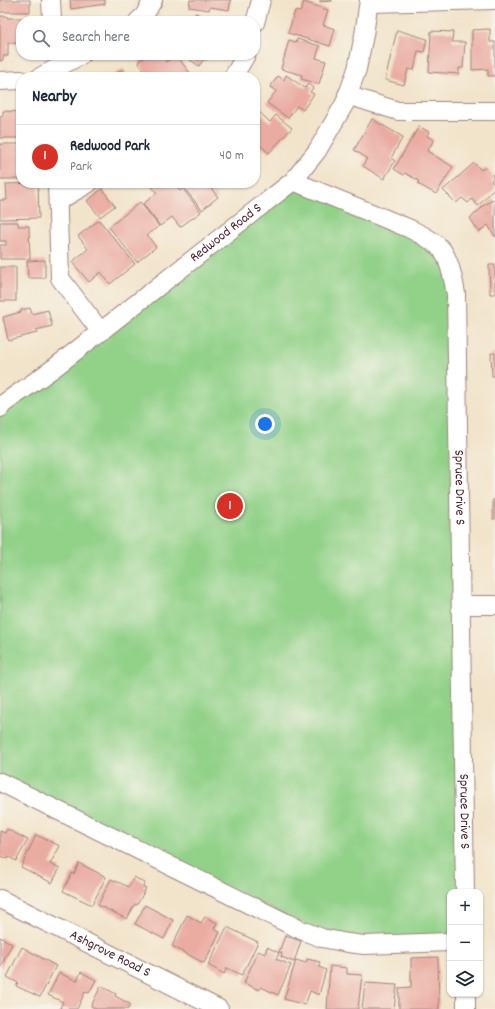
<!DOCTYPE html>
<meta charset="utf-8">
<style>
body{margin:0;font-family:Dekko,sans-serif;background:#f2f2f3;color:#1f2937}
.controls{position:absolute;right:12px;bottom:12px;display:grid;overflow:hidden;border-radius:8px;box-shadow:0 1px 3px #0004}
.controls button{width:36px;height:36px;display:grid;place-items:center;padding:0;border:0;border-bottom:1px solid #e0e1e3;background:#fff;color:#1f2937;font:20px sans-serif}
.you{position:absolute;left:265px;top:424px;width:14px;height:14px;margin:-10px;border:3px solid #fff;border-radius:50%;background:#1a73e8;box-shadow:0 0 0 6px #1a73e833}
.badge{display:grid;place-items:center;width:26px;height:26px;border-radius:50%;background:#d93025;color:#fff;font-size:13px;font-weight:700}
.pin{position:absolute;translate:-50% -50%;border:2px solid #fff;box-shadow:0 1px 4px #0006}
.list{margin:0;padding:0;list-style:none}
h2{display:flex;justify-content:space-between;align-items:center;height:52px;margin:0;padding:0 16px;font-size:17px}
h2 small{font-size:13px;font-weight:400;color:#747a83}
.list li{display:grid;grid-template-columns:26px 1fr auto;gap:12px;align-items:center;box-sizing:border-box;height:64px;padding:0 16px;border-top:1px solid #e0e1e3}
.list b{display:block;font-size:15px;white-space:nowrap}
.list p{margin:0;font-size:13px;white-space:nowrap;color:#747a83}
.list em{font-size:13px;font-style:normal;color:#747a83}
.icon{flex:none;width:22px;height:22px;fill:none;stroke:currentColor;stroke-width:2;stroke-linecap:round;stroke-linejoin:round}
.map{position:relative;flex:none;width:495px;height:1009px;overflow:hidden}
.search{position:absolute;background:#fff;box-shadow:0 1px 3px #0004;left:16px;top:16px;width:244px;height:44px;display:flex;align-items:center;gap:10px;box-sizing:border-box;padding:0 14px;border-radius:16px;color:#747a83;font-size:15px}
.panel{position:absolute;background:#fff;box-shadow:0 1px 3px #0004;left:16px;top:72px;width:244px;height:116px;border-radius:16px}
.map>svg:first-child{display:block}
.green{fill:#91d188;stroke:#6e785a}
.building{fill:#eaaba1}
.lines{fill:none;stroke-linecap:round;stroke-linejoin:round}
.minor-casing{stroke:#9e827b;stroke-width:20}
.minor{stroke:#fff;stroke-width:18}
.labels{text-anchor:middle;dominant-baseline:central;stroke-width:3;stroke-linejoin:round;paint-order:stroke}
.street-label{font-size:14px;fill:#4a1f2b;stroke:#f7f3e8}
</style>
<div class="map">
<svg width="495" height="1009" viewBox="0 0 495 1009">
<rect width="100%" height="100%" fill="#f7f3e8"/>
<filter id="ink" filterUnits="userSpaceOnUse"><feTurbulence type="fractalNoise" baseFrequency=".025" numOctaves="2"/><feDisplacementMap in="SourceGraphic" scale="8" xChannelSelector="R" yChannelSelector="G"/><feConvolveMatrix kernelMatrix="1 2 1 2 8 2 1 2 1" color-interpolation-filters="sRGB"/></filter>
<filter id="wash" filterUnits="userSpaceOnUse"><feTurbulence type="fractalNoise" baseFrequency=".012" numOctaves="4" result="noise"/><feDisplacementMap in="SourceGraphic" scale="16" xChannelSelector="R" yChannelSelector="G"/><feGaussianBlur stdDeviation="0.9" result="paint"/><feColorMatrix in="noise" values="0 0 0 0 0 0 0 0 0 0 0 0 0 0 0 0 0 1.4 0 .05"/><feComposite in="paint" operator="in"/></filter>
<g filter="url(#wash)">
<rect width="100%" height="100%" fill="#f2e4cb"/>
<!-- green -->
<polygon class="green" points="293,181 408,228 451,272 465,892 450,892 450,947 355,948 0,782 0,408"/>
<g id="blocks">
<!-- building -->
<g class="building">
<rect x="0" y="0" width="30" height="12"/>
<polygon points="70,0 105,0 105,4 71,9"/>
<polygon points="190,0 231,0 229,10 210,7 209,10 189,7"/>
<polygon points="320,0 332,0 332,1 320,2"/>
<polygon points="304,2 328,10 323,25 335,29 330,46 288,33 295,11 300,12"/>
<polygon points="196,13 209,21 191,21"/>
<polygon points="0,16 7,16 7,18 26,18 26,21 21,21 21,43 8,43 8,56 3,56 3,60 0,61"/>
<polygon points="490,29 490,42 495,42 495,76 488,76 488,69 472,70 472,30"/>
<polygon points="397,30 427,39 424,52 418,51 414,70 408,69 404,85 385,80"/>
<polygon points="431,31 453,32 452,42 465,42 463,68 459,68 459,74 429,72"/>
<polygon points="297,39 320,46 316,58 326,61 319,84 301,79 302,75 281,69 289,40 296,42"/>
<polygon points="147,55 161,55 166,62 176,55 190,73 184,77 148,77 138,62"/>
<polygon points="187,55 209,55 206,60 204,59 199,66 186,57"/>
<polygon points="123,69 128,77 110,77"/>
<polygon points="286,75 305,88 308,84 313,88 310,92 314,94 303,110 297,106 288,118 267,103 276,91 270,87 278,76 284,80"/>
<polygon points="257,110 270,122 276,115 292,128 269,153 255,141 255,112"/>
<polygon points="3,111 21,112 21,138 0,138 0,116 3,116"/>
<polygon points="372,119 403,137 391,158 395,161 384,179 363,166 367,158 354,150"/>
<polygon points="419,126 429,132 427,136 434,140 427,151 453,167 436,194 418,184 419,181 405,173 404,175 394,169"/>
<rect x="0" y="144" width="21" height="35"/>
<polygon points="474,163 481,170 484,168 486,168 493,175 493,179 491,181 495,185 495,188 478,206 472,199 468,203 462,198 456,203 443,190"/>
<polygon points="38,183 39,218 0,219 0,200 7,200 6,184"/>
<polygon points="156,183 174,183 180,191 183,189 201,212 180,227 172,217 160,226 143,204 157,193 152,187"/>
<polygon points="180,183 212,183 209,186 218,197 202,210"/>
<polygon points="102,189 115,206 100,217 87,201"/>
<polygon points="495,199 495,237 488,225 479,232 470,218 482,208 481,207"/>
<polygon points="140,202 159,226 147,235 156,247 137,262 109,227"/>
<polygon points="99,220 135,264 110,284 101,272 89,282 72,262 88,249 78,236"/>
<polygon points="0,222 18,222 18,226 29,226 30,259 0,259 0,245 6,245 6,241 0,241"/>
<polygon points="45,260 45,278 28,278 27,261"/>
<polygon points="489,265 495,265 495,294 490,294"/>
<rect x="0" y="267" width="16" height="34"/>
<polygon points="30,308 32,314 48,310 52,326 36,330 37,333 8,340 3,317 21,312 21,310"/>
<polygon points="491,353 495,353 495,376 492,376"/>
<rect x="493" y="500" width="2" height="19"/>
<polygon points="7,829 28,840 16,861 9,857 8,859 0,856 0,831 5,833"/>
<polygon points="36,835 60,846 50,864 60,868 52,883 21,867"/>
<polygon points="79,863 106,877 92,905 63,891 72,873 74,874"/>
<polygon points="134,877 145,883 143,887 146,888 137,905 135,904 127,919 98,905 111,879 129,887"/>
<polygon points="145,905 173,920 164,939 135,924"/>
<polygon points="187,915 201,923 205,917 217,923 214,929 220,932 204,963 172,946"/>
<polygon points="227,927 258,942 242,975 227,968 224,974 208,965"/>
<polygon points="285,936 301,941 294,962 281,957 282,953 279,952"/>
<polygon points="0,937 12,944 0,968"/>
<polygon points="22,947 56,966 40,997 16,986 18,983 7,977"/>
<polygon points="267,947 279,953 276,959 291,965 278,995 261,987 259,990 244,983 258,951 265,954"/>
<polygon points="438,957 439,1009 399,1009 399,988 411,987 411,958"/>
<polygon points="307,959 320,962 319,967 326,970 319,995 310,991 305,1005 284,999 296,960 306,963"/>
<polygon points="330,966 347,968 347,974 362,975 358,1009 327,1009"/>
<polygon points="81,972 96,980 89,993 85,992 77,1009 63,1009 60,1008 63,1002 48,995 59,973 77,981"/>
<polygon points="365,983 397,985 394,1009 362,1009"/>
<polygon points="101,986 116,994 115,996 130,1004 128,1009 96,1009 91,1006"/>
</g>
</g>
</g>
<g filter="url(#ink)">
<use href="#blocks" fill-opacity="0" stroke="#9e827b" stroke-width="1"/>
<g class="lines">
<!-- minor casing -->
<g class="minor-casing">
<g id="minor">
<polyline points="51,0 52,21"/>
<polyline points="369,3 495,0"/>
<polyline points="138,21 144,16 153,0"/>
<polyline points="255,23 261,0"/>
<polyline points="40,77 81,55"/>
<polyline points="233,77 246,55"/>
<polyline points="0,81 21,80"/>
<polyline points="347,95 398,111 495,111"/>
<path id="s1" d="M293,181l115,47c10,5 26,12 34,22 7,9 12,32 14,44l9,598"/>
<polyline points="57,183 60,278 101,332"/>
<polyline points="58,201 89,183"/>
<path id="s2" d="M0,408l3,-4 51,-36 239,-187 24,-30 28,-48 12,-34 7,-34 5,-35"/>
<polyline points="461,605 495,605"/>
<polyline points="0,782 301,930 322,938 348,943 364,945 450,942"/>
<path id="s3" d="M0,899l219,110"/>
<polyline points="466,994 466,1009"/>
</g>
</g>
<!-- minor -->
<use href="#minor" class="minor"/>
</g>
</g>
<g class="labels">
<!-- street labels -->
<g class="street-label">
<text stroke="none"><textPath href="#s2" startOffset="286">Redwood Road S</textPath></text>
<text stroke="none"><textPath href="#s1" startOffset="405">Spruce Drive S</textPath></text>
<text stroke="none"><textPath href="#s1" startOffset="729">Spruce Drive S</textPath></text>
<text stroke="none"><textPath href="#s3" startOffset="123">Ashgrove Road S</textPath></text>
</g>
</g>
</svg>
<div class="controls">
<button>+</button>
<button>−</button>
<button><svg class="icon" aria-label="layers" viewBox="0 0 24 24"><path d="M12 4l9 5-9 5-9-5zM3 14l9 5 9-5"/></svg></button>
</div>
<div class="you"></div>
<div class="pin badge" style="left:230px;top:506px">1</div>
<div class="search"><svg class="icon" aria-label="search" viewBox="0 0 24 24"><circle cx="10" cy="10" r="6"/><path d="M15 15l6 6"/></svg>Search here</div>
<section class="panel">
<h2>Nearby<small></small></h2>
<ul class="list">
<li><span class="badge">1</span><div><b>Redwood Park</b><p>Park</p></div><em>40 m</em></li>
</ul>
</section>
</div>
